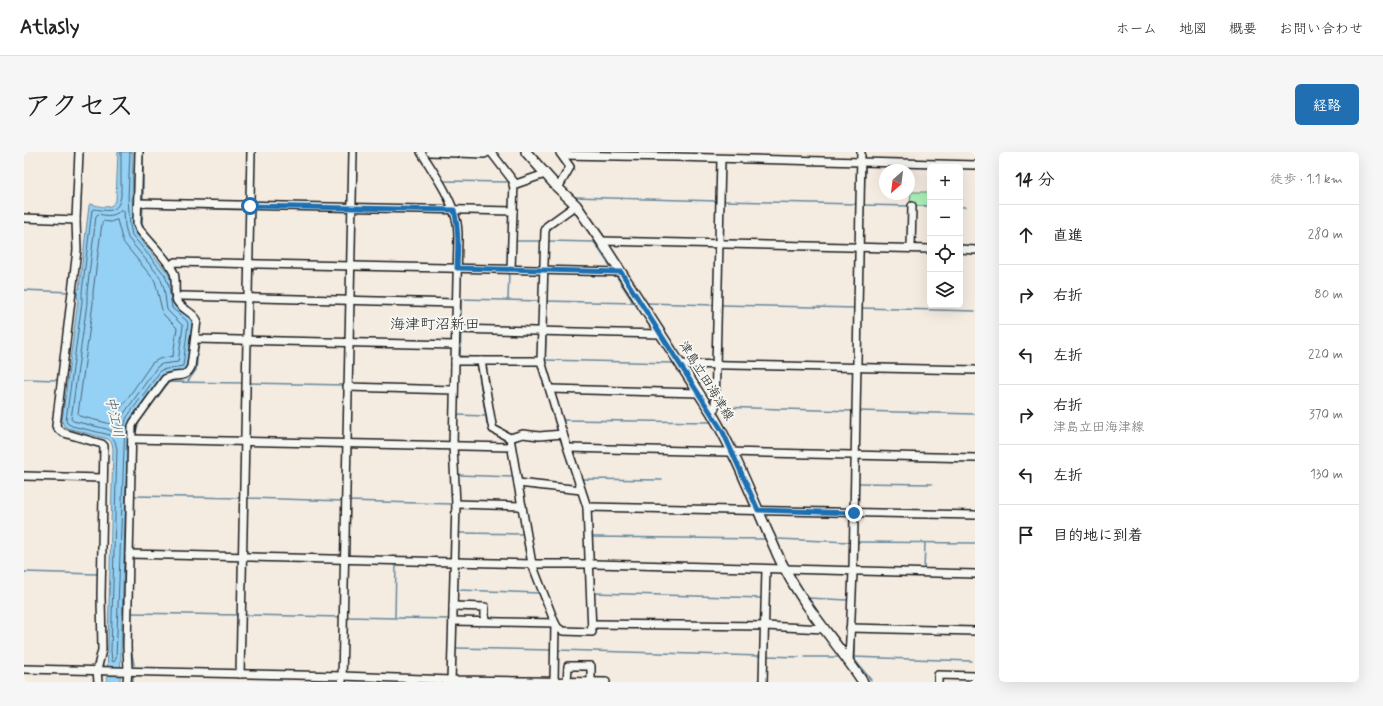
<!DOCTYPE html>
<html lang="ja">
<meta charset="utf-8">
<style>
body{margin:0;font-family:Mynerve,"Klee One",sans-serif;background:#f6f6f6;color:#202124}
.controls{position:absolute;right:12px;top:12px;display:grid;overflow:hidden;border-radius:6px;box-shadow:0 4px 16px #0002}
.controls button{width:36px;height:36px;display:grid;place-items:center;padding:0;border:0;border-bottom:1px solid #e0e0e0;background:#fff;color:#202124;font:20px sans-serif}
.compass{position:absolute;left:855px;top:12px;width:36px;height:36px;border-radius:50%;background:#fff;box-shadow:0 4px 16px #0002;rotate:208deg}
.stop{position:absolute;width:12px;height:12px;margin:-9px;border:3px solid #1f6fb2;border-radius:50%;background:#fff}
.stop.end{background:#1f6fb2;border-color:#fff;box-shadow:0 1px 4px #0008}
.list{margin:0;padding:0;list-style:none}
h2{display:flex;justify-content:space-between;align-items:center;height:52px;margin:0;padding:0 16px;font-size:17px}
h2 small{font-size:13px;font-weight:400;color:#757577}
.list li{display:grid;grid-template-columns:26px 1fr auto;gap:12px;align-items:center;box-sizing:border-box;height:60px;padding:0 16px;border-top:1px solid #e0e0e0}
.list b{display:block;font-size:15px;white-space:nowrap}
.list p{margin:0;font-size:13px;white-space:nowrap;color:#757577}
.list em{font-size:13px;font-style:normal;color:#757577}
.icon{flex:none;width:22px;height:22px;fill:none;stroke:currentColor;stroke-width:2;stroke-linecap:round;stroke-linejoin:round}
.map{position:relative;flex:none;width:951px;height:530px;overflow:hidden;border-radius:6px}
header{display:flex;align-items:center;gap:24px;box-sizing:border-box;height:56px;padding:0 20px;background:#fff;border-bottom:1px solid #e0e0e0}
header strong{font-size:19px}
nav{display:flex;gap:22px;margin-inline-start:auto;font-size:14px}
.intro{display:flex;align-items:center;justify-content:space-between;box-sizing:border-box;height:96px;padding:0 24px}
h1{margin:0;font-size:28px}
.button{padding:10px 18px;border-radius:6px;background:#1f6fb2;color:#fff;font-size:14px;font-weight:700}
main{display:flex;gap:24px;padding:0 24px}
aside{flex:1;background:#fff;border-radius:6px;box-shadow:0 4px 16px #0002}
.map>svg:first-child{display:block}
.green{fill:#aaeeb9;stroke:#63856a}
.water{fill:#95d1f5;stroke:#65899e}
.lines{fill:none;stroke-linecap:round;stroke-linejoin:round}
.shore{stroke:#4c6473;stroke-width:1}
.stream{stroke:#65899e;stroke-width:1.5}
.minor-casing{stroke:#1c1c1c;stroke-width:10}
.major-casing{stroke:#1c1c1c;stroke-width:12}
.minor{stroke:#f6f6f2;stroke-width:7}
.major{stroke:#f6f6f2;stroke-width:9}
.route{stroke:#1f6fb2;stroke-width:5}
.labels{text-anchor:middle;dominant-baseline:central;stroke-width:4;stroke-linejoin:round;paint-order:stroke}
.street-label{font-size:13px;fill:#1c1c1c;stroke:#f6f6f2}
.water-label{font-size:14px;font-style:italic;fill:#465b68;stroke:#f6f6f2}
.quarter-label{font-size:15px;fill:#1c1c1c;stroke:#f6f6f2}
</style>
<header>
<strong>Atlasly</strong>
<nav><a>ホーム</a><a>地図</a><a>概要</a><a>お問い合わせ</a></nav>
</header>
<div class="intro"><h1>アクセス</h1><a class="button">経路</a></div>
<main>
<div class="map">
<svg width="951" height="530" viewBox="0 0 951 530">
<rect width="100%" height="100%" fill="#f4ebe1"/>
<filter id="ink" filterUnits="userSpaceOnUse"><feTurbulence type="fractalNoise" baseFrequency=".025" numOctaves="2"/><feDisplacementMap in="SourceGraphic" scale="8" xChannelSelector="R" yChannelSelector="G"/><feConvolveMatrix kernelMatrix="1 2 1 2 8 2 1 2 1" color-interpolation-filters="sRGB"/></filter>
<g filter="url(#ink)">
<!-- green -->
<polygon class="green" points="887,40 906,40 906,54 886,53"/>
<!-- water -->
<path class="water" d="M94,0h15l-1,47 3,30 1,5 32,39 5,13 3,20 15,13 1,5 -6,45 -7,3 -15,1 -34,47 -2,7 -8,255h-13l6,-233 -1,-6 -4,-4 -41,-11 -3,-2 -2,-5 16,-120 -1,-11 2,-1 10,-83 1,-2c11,2 20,7 26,-4z"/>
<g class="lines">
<!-- shore -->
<g class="shore">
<path d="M97,0v44c-3,18 -13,15 -27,13l-2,1 -10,82v10l-16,118 1,3 5,3 38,9 5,6 2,8 -6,202 1,10 2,1 2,-3 9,-236 2,-6 34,-47 22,-4 5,-42 -1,-3 -15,-13 -3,-21 -4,-12 -33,-40 -2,-10 -2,-26 2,-47"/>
<path d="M97,58l3,1 1,15 3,12 32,39 4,11 3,22 16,16 -5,36 -16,2 -5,3 -34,48 -3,6 -1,11 -2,2 -10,-5 -34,-8 -2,-2 16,-116v-11l9,-76 2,-2c9,2 16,3 23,-4z"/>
<polygon points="93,68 99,90 131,129 139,162 153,176 149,204 135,207 128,211 94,260 89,271 87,272 55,264 54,262 69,151 69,140 78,71 79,69 86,70"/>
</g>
<!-- stream -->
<g class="stream">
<polyline points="841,7 841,0"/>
<polyline points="419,29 486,30"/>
<polyline points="550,45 694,49"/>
<polyline points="119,49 119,0"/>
<polyline points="698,49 834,52"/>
<polyline points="119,53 118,72 120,76 147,108 152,107"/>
<polyline points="840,53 886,54"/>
<polyline points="890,54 906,54"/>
<polyline points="936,55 941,55"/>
<polyline points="839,79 841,13"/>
<polyline points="491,89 518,89"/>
<polyline points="524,89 570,90 588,117"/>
<polyline points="151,113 153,117 154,126"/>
<polyline points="591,122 607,147 608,151"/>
<polyline points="155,131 156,143"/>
<polyline points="0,138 46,140"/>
<polyline points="273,143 323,145"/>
<polyline points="329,145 431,147"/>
<polyline points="157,147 174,163 176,167"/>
<polyline points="435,147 517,149"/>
<polyline points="484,148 485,120"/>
<polyline points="521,149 611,151"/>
<polyline points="623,151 690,153"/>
<polyline points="696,153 832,156"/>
<polyline points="837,156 951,159"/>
<polyline points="437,175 437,147"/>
<polyline points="522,178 522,150"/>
<polyline points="437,180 436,204 452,205"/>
<polyline points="522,182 521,208 523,216"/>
<polyline points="452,205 511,206"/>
<polyline points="521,208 649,211"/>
<polyline points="453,211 463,272 466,278"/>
<polyline points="0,227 33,228"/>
<polyline points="164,229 172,218 175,190"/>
<polyline points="225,231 321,233"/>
<polyline points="693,255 829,259"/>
<polyline points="834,259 951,262"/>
<polyline points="433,263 461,264"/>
<polyline points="538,268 687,270"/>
<polyline points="468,280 479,287 484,292"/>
<polyline points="111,283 115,270 144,231 147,230 220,231"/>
<polyline points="434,323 489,325"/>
<polyline points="557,327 638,328"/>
<polyline points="834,331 908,332"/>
<polyline points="491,333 494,351"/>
<polyline points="110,344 218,346"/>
<polyline points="222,346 320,349"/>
<polyline points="324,349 428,352"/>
<polyline points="495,357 503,409"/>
<polyline points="567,357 569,409"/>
<polyline points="436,381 499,382"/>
<polyline points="569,385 741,387"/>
<polyline points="753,387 826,390"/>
<polyline points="833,390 951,391"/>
<polyline points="900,419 901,391"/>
<polyline points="0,420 73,422"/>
<polyline points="434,438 516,441"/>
<polyline points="570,441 739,446"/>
<polyline points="108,443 107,497 110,513"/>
<polyline points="517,445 526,468"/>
<polyline points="784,446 824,448"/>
<polyline points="108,461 214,463"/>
<polyline points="220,463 318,465"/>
<polyline points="322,465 426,467"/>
<polyline points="371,465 372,411"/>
<polyline points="855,473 951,475"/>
<polyline points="830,474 831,456"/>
<polyline points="830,478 830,507 847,528"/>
<polyline points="432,496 528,498"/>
<polyline points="534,497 534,498 737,504"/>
<polyline points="742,504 775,505"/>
<polyline points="781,505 816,505"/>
<polyline points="828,505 948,509"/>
<polyline points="109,530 109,524"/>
</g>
<!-- minor casing -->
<g class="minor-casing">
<g id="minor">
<polyline points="55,0 52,68 53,98 32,274 35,278 40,281 78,292 80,294 77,444 78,498 73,518 74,530"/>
<path d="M397,0c13,21 29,43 35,67 2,6 2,13 2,19l-5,208 3,58 -5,178"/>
<polyline points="406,0 460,2 464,0"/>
<polyline points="467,0 490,30 487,117"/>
<polyline points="538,3 651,5 951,13"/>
<polyline points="489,33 521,22"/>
<polyline points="534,36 546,15 536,1"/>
<polyline points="114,51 489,59"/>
<polyline points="0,66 52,68"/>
<polyline points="577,89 906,97"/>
<polyline points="887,96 888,54"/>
<polyline points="936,97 951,98"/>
<polyline points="146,114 151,110 597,120"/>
<polyline points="158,144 432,151"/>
<polyline points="431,177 636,182"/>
<polyline points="171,187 431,193"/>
<polyline points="431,209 457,209 468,273 469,277 486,286 508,412 531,471 530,530"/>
<polyline points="457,209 517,209"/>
<polyline points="656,212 951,218"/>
<polyline points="323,235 430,238"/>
<polyline points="526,237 675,241"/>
<polyline points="687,260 691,256 697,7"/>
<polyline points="486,286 499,282 515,284 539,282"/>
<polyline points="108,287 487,295"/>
<polyline points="544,296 951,306"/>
<polyline points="0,324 79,326"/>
<polyline points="494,331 557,338"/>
<polyline points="432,352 498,354"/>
<polyline points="563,355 951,363"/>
<polyline points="105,402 508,412 570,412 951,422"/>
<polyline points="429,454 461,455 461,469"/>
<polyline points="429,469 531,471 534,476 539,479 568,480 563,355 539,282 517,209 521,79 523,74 552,53"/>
<polyline points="568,472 741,474 800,477"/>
<polyline points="826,476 951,479"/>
<polyline points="825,509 829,419 837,0"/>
<polyline points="0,517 318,524 427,528 582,530"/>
<polyline points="216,522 227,0"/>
<path d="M103,530l1,-11 -1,-25 5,-220 2,-4 31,-43c11,-7 19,2 26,-12l6,-47c-4,-8 -16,-11 -20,-19 -4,-8 0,-19 -3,-28 -7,-15 -25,-31 -35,-44l-2,-5 2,-72"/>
<polyline points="318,530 329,0"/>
<polyline points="543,530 544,514 567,514 567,530"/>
<polyline points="739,530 742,417"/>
<polyline points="914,530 914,523 951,524"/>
</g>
</g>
<!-- major casing -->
<g class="major-casing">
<path id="major" d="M502,0l32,36 18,17 25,36 110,171c23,39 39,80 57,121 6,12 10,25 17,36 21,41 53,75 78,113"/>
</g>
<!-- minor -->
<use href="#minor" class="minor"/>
<!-- major -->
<use href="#major" class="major"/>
</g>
</g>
<g class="lines" filter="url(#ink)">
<!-- route -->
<path class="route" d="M226,54l204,4c5,19 4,38 3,58l164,4 102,160 35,78 96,3"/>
</g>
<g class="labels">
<!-- street labels -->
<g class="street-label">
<text transform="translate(682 229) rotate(58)">津島立田海津線</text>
</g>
<!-- water labels -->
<g class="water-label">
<text transform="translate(90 265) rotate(78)">中江川</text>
</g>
<!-- quarter labels -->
<g class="quarter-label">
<text x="411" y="173">海津町沼新田</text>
</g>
</g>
</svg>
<div class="controls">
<button>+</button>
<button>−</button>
<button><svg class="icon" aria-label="locate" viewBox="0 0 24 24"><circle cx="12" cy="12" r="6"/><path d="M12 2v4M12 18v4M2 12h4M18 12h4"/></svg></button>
<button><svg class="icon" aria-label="layers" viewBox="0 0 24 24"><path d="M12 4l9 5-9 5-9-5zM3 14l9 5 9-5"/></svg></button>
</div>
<svg class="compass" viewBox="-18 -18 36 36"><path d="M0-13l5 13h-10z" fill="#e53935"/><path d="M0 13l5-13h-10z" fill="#757577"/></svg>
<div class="stop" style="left:226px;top:54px"></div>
<div class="stop end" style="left:830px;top:361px"></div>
</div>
<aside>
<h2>14 分<small>徒歩 · 1.1 km</small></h2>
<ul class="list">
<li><svg class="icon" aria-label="ahead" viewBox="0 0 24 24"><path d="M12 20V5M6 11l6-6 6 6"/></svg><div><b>直進</b></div><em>280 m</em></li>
<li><svg class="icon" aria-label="right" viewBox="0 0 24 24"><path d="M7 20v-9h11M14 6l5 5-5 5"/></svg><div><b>右折</b></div><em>80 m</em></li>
<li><svg class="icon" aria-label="left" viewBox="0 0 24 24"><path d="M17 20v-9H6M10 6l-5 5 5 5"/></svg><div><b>左折</b></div><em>220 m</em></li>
<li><svg class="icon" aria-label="right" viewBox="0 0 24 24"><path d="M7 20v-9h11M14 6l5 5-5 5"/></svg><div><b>右折</b><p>津島立田海津線</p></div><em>370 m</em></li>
<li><svg class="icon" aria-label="left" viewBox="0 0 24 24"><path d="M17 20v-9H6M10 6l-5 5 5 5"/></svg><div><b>左折</b></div><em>130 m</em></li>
<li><svg class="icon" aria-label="arrive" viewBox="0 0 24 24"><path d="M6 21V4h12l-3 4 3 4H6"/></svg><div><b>目的地に到着</b></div></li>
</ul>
</aside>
</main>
